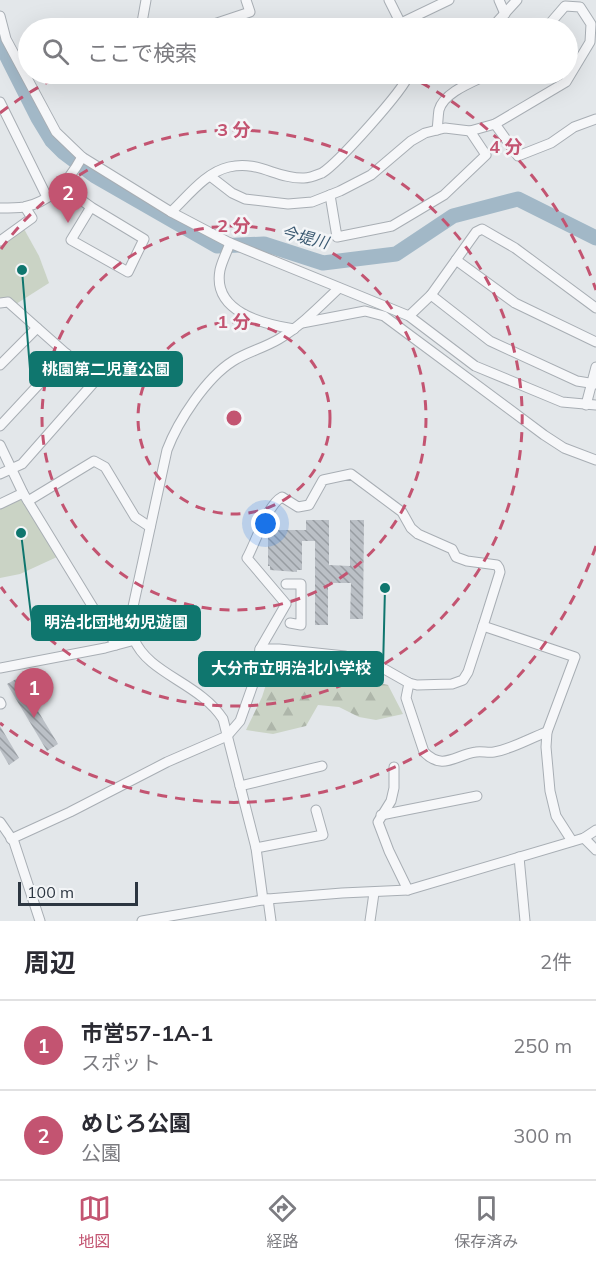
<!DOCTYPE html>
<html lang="ja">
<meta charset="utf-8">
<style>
body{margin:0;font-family:Mulish,"Noto Sans JP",sans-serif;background:#f2f2f3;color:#2b2b33}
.scale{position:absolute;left:18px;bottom:15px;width:120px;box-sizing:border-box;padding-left:6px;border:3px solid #2c3641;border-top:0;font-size:16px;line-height:21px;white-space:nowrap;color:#2c3641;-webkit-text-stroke:4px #f3f5f7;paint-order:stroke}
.you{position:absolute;left:266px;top:524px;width:21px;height:21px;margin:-15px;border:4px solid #fff;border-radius:50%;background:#1a73e8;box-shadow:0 0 0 9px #1a73e833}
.badge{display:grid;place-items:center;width:39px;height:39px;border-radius:50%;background:#c35471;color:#fff;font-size:20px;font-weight:700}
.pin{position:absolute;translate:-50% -50px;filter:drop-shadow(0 2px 3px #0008)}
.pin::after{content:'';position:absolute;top:32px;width:21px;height:18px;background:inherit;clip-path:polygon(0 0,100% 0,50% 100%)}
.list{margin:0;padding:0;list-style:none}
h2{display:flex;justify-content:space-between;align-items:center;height:78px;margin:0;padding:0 24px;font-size:26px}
h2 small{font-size:20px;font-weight:400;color:#7c7c81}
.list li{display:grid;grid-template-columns:39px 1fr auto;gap:18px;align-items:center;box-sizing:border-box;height:90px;padding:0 24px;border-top:2px solid #e1e1e2}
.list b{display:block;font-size:22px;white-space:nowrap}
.list p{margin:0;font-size:20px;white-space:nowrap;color:#7c7c81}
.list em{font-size:20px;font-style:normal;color:#7c7c81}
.icon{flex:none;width:33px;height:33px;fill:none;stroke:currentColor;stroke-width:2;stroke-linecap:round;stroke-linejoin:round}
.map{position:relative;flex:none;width:596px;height:921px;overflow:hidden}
.search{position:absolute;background:#fff;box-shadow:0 6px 24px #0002;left:18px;right:18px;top:18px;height:66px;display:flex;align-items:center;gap:15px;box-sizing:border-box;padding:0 21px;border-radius:33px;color:#7c7c81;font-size:22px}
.sheet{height:258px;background:#fff}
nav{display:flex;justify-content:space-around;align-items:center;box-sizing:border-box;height:84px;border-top:2px solid #e1e1e2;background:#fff;font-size:16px;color:#7c7c81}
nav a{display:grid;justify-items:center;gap:3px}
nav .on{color:#c35471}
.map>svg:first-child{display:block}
.forest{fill:url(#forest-firs)}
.green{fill:#cad3c5}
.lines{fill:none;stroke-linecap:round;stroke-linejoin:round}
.river{stroke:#a2b8c7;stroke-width:15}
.building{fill:url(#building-back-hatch)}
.minor-casing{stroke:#a8aeb4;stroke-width:11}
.minor{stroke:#f6f7f9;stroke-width:9}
.ring{fill:none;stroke:#c35471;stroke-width:3;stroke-dasharray:10 8}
.labels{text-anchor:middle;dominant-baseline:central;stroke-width:5;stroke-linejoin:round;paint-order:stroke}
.water-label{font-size:16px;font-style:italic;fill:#3a5971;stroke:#f3f5f7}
.centre{fill:#c35471;stroke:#f3f5f7;stroke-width:3}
.ring-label{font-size:18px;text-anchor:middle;font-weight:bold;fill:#c35471;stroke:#f3f5f7;stroke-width:5;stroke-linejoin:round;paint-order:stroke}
.leader{fill:none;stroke:#0f766e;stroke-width:2}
.callout-dot{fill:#0f766e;stroke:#f3f5f7;stroke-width:2}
.callout{fill:#0f766e;stroke:#0f766e;stroke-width:2}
.callout-label{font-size:16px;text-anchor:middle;font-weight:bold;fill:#fff}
</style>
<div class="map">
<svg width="596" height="921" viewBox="0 0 596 921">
<defs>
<pattern id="forest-firs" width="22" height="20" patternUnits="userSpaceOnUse" patternTransform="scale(1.5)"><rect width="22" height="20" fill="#cad3c5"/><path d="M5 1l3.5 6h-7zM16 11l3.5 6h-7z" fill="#aeb6aa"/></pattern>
<pattern id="building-back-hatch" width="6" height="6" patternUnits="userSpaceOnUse" patternTransform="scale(1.5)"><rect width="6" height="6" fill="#bbc0c6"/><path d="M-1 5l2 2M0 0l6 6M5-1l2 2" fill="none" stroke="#989da2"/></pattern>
</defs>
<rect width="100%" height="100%" fill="#e3e7ea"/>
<!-- forest -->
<polygon class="forest" points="271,669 352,676 388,685 403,714 376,720 359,717 339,707 318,705 306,726 273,734 246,730 262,697"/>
<!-- green -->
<g class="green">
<polygon points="24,229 39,256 49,283 16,304 0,300 0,244"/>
<polygon points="19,499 24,502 57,557 20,574 0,578 0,509"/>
</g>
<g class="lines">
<!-- river -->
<polyline class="river" points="0,43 38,118 52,141 63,152 95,176 217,246 264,244 323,263 396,254 453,216 518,199 596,238"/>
</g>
<!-- building -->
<g class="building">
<polygon points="306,520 329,520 329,565 350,566 350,520 364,520 363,619 350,619 351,583 328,583 328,625 315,625 315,541 302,541 302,570 297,570 297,572 270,570 270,566 268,566 268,530 306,530"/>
<polygon points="18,678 58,744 47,751 7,684"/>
<polygon points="0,726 19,758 9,765 0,750"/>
</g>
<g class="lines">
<!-- minor casing -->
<g class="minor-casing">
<g id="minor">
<polyline points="389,0 402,26"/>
<polyline points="499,0 505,14"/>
<polyline points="0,16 6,39 56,132 82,157 171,212 230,243 409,316 475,366 562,402 596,405"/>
<polyline points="401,23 449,0"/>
<polyline points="141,28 146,0"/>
<polyline points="202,28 250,12 246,0"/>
<polyline points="486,28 497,22 517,0"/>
<polyline points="0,102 47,197"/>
<polyline points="495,124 518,156 551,143 574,127 596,119"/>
<path d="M437,130c1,-7 1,-14 2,-20 5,-18 34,-28 50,-36"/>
<polyline points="210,176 232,193 245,199 288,204 312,202 340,191 371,175 411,141 425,133 445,128 470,131 495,124 566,82 590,42 591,24 580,7 565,6 546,28"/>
<polyline points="65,180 73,194 91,207 71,240 128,272 144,239 91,207"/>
<polyline points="330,195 337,237 392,226 444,195 486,155 470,131"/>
<path d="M0,208c8,0 17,0 24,-1 27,-5 46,-28 58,-50"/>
<path d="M171,212c17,-16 35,-40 58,-45 30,-7 47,12 75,11 6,0 13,-3 18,-5 16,-10 82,-83 87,-99"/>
<polyline points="0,241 32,218 25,207"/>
<path d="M230,243c-3,9 -8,18 -10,27 -8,42 43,54 74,59"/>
<polyline points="456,260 476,232 482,229 515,248 596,308"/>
<polyline points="431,295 490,341 577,381 596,384"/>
<polyline points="0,303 8,302 96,380 22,464 0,474"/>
<polyline points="409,316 431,295 456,260 515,303 596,342"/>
<polyline points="302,323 365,311 384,316 544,435 564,448 596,460"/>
<polyline points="0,365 37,328"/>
<polyline points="586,405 596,367"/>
<polyline points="0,426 67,354"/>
<polyline points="0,445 23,493 116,645"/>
<polyline points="28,501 94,461 105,467 135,517 150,527"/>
<polyline points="0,504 23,493"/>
<polyline points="286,584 301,584 301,625 290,623"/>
<polyline points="260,649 279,649 345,656 379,666 409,683 417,685 452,684 463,680 468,672 483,626 575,657 547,732 546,747 550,791 556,816 572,841"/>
<polyline points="0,668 105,648 135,640"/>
<path d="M409,683l-3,15 18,54c19,19 31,3 52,0 6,-1 12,1 18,0 18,-3 36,-14 53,-20"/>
<polyline points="0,702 1,704"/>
<polyline points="394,767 394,788 391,801 378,822 389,851 408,890"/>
<polyline points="240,786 322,766"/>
<polyline points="381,815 477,796"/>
<polyline points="0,822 14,842 40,921"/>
<polyline points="584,838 596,850"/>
<path d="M11,839l59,-27 97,-50 60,-26 13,-15 16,-45 4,-27 26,-45 -39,-46c9,-16 20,-53 35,-61l16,10 11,-2 14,-25 28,-6 51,38 9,16 7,6 34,15 4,8 11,4 30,4 2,3 1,4 -17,54"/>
<polyline points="256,848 323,835 316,810"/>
<polyline points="519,857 525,921"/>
<polyline points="268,899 271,921"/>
<path d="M263,900l-7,-52 -33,-129c-23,-36 -75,-45 -89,-80 -3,-8 -2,-16 -3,-23l36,-166c11,-29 39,-72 66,-89 14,-9 31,-13 46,-22 23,-14 41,-33 60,-51"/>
<polyline points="142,921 268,899 342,893 408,890 584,838 596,830"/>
<polyline points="370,921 374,893"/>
</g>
</g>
<!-- minor -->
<use href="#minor" class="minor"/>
</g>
<!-- distance rings -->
<g class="ring">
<circle cx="234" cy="418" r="96"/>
<circle cx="234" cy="418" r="192"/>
<path d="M1 249A288 288 0 1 1 1 587"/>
<path d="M596 546A384 384 0 0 1 0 723M0 113A384 384 0 0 1 63 74M405 74A384 384 0 0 1 596 290"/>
</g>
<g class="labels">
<!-- water labels -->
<g class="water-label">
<text transform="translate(305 237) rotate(14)">今堤川</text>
</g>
</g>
<circle cx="234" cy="418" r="9" class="centre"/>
<g class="ring-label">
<text x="234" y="136">3 分</text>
<text x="506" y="153">4 分</text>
<text x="234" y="232">2 分</text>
<text x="234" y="328">1 分</text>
</g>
<!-- callouts -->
<path class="leader" d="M22 270L30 369M21 533L32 623M385 588L383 669"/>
<g class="callout-dot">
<circle cx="22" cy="270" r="6"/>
<circle cx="21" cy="533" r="6"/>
<circle cx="385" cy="588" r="6"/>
</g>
<g class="callout">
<rect x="30" y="352" width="152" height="34" rx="6"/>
<rect x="32" y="606" width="168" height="34" rx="6"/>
<rect x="199" y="652" width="184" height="34" rx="6"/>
</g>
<g class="callout-label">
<text x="106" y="375">桃園第二児童公園</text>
<text x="116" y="628">明治北団地幼児遊園</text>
<text x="291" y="674">大分市立明治北小学校</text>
</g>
</svg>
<div class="scale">100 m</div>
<div class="you"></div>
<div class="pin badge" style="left:34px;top:718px">1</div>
<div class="pin badge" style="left:68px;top:223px">2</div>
<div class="search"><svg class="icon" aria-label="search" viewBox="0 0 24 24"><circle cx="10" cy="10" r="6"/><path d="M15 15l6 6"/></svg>ここで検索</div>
</div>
<section class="sheet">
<h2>周辺<small>2件</small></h2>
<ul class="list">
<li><span class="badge">1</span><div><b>市営57-1A-1</b><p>スポット</p></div><em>250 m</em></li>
<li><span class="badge">2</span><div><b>めじろ公園</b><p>公園</p></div><em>300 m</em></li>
</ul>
</section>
<nav>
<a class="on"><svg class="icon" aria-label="map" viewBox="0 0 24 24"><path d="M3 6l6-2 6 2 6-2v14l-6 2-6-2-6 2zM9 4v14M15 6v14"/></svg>地図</a>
<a><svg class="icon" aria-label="directions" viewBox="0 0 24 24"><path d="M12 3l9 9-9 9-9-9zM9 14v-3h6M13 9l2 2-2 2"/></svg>経路</a>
<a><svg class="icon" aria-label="saved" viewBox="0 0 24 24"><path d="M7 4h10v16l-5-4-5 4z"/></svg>保存済み</a>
</nav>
